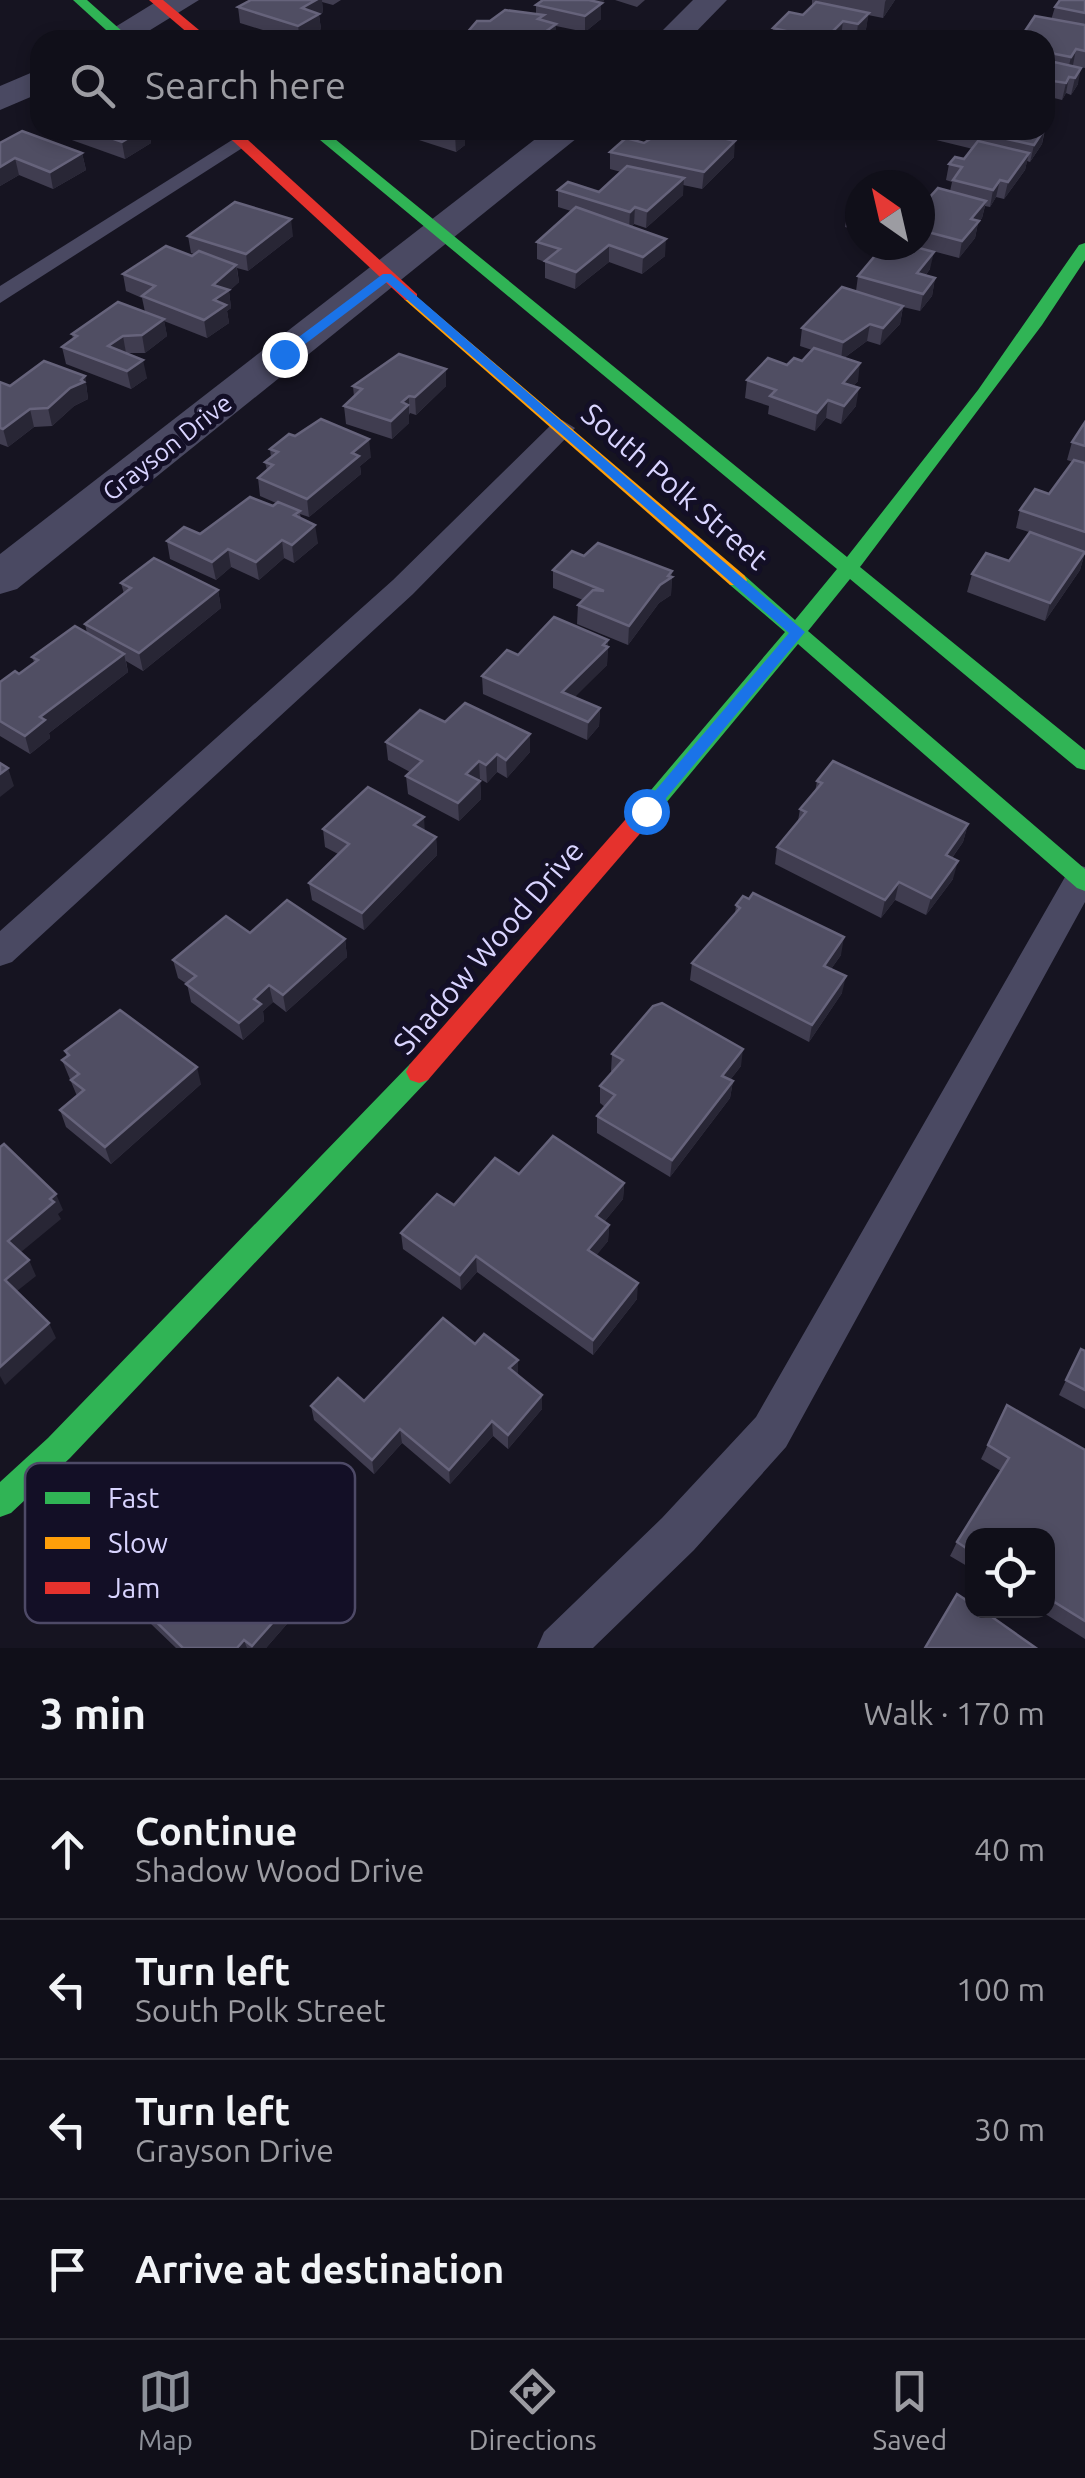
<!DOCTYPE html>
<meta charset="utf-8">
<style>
body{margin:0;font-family:Ubuntu,sans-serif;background:#191822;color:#f1f3f6}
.controls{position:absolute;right:30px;bottom:30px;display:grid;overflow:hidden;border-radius:20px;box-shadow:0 5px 15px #0003}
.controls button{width:90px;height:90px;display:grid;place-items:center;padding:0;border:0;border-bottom:2px solid #302f38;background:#100f19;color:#f1f3f6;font:50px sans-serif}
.compass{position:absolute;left:845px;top:170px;width:90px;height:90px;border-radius:50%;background:#100f19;box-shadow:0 5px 15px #0003;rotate:326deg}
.stop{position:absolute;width:30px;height:30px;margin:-22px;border:8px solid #1a73e8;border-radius:50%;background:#fff}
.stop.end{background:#1a73e8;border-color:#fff;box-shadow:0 2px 10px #0008}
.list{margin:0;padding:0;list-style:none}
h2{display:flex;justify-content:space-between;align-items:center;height:130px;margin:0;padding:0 40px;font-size:42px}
h2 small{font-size:32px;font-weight:400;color:#9c9ca2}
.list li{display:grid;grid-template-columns:65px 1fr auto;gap:30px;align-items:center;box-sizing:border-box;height:140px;padding:0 40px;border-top:2px solid #302f38}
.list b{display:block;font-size:38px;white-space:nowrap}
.list p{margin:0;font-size:32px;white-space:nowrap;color:#9c9ca2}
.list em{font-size:32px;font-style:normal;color:#9c9ca2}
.icon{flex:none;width:55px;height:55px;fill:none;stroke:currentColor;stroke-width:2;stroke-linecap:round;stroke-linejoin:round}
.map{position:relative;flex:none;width:1085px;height:1648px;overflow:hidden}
.search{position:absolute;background:#100f19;box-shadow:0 5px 15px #0003;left:30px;right:30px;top:30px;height:110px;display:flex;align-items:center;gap:25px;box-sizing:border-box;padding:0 35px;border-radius:30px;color:#9c9ca2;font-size:38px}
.sheet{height:690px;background:#100f19}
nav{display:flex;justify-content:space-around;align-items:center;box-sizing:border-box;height:140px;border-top:2px solid #302f38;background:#100f19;font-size:28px;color:#9c9ca2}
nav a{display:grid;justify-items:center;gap:5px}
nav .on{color:#8c9099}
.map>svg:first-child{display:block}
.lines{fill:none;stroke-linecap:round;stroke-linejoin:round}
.lane{fill:#4a4962;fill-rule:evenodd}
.street{fill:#4a4962;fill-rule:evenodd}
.fast{fill:#30b455;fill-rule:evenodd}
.slow{fill:#ff9f0a;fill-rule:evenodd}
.jam{fill:#e5322d;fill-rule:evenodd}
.wall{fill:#403d50}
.shaded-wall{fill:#282635}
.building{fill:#504e63;stroke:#66637b;stroke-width:2.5}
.route{fill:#1a73e8}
.labels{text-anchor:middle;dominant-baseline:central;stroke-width:10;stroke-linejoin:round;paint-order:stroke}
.far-street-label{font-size:25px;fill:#d9d4ff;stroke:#130f26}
.street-label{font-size:30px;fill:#d9d4ff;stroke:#130f26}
.key{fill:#130f26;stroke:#4e4a67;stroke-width:2.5}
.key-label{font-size:28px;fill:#d9d4ff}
</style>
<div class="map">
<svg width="1085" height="1648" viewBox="0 0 1085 1648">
<rect width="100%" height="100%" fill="#161421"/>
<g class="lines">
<!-- lane -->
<g class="lane">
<polygon points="240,135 247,137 247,145 0,303 0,286"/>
<polygon points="562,420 575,428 571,433 413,594 12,962 0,966 0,931 393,580 553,423"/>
<polygon points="1081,866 1085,867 1085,902 786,1447 694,1550 593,1648 537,1648 544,1632 662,1518 756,1417 1069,870"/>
</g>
<!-- street -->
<g class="street">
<polygon points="159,0 199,0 134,40 94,40"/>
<polygon points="693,0 727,0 688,40 653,40"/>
<polygon points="40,69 40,93 0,110 0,86"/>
<polygon points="547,130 587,130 17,589 0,594 0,554"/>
</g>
<!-- fast -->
<g class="fast">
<polygon points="73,0 87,0 132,40 117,40"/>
<polygon points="308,130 324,130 847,557 978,390 1079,245 1085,243 1085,260 1042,325 860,567 1085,750 1085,770 1077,768 850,579 808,631 1085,869 1085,891 1077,888 798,644 656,815 640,815 637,809 640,803 785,632 730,585 727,580 730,575 744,575 795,620 837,569"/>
<polygon points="419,1061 428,1064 432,1072 428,1080 70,1458 11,1513 0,1517 0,1482 48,1438 410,1064"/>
</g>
<!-- slow -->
<polygon class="slow" points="411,292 744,575 747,580 744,585 730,585 405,300 403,297"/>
<!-- jam -->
<g class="jam">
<polygon points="149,0 163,0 211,40 196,40"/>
<polygon points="221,130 237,130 417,294 417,300 405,300"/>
<polygon points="648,801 659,809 656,815 428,1080 419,1083 410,1080 406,1072 410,1064 640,803"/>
</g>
</g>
<!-- wall -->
<g class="wall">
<polygon points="268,0 341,0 333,5 322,2 323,12 319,15 321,29 303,40 295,40 240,23 238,7"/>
<polygon points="540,0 604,0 601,5 601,19 585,32 556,26 556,40 466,40 465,35 490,21 536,14 536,5 542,1"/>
<polygon points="615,0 645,0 637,7"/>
<polygon points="812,0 895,0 883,18 868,15 866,29 856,40 841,37 838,40 772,40 773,28 803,15 812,6"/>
<polygon points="1085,0 1085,68 1072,66 1078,84 1071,95 1066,93 1062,100 1050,97 1045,101 1045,40 1055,7"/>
<polygon points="55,130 149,130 151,143 125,159 55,134"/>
<polygon points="388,130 465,130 465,145 456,152"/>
<polygon points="664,130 738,130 729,138 726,137 734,157 702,189 683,185 683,195 646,228 634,224 631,227 665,256 642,274 609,262 575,289 545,278 545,262 537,259 537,242 571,211 558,207 558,190 599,192 621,172 610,169 610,152 644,143"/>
<polygon points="930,130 1045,130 1042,144 1030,162 1027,161 1025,170 1004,199 996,197 990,207 985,206 982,218 978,223 975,238 959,258 910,245 920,245 920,208 950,191 952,182 946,180 949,164 964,159 973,149 928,138"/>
<polygon points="0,143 82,153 86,170 53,189 19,175 0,186"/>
<polygon points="860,196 860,231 845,227 848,210"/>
<polygon points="188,236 293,236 248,271 237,268 239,282 229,291 231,308 227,311 229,323 207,338 164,321 167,336 145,353 126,353 147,378 131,389 66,364 62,347 73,339 72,334 145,312 142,298 126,291 123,274 192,256 194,254 191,253"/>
<polygon points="930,269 925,276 935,278 932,296 920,311 903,307 900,324 880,345 867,341 844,358 858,381 853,386 856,406 841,424 826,418 815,431 768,414 769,406 745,398 747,380 802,361 812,350 800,346 802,328 856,291 858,276"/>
<polygon points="85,376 88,399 74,406 52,426 34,427 8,447 0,444 0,382 10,386"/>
<polygon points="353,386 446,386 416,415 410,413 409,415 409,423 392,439 346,424 344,406 354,397"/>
<polygon points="1085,422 1085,552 1080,570 1045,621 967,592 972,574 1009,561 1029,532 1016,528 1020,510 1049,494 1073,462 1067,460 1072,442"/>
<polygon points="270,449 371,457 360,466 361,474 309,517 300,514 301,518 318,543 294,563 284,558 259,580 231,567 216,580 170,559 167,541 200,534 273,506 276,503 260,496 258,478 267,470 265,462 271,457"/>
<polygon points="584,556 672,571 671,595 659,603 628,645 577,624 578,605 583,600 553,588 553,570"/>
<polygon points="121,583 218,590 221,608 143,671 126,661 128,672 49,733 50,738 30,754 0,736 0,682 19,674 34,662 32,657 87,633 85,624 124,594"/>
<polygon points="608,640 607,665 574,697 600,708 599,726 587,740 483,694 482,676 518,655"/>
<polygon points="445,722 530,752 507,778 497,772 487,783 480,779 481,799 459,821 408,794 406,776 410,772 388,760 386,742"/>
<polygon points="817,781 968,824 963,842 952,858 953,879 926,915 895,900 881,918 775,864 777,847 798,821 800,809 815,792"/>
<polygon points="323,829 425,831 436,837 437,855 364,930 312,900 309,883 338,854 325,847"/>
<polygon points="736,905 841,955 831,969 842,993 809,1042 690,980 692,963 735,914"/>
<polygon points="250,933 345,939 347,957 286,1012 273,1002 263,1011 264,1021 243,1040 191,1002 187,984 178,978 173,960"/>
<polygon points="65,1051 201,1084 111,1164 66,1127 60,1110 77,1096 62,1060 67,1057"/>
<polygon points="612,1054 741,1066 730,1080 733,1081 730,1098 670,1177 597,1133 597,1116 605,1107 600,1103 600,1086 613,1072 611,1071"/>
<polygon points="519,1174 624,1183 623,1199 604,1222 609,1225 608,1241 596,1255 637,1299 593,1355 477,1272 461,1290 403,1249 401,1233 454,1205"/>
<polygon points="475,1344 518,1375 542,1409 508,1449 493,1436 450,1484 402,1443 374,1474 314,1420 311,1406 364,1401"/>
<polygon points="1081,1349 1085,1351 1085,1409 1059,1395"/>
<polygon points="1007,1405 1085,1450 1085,1639 1039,1610 1048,1610 1048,1536 972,1536 972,1569 950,1556 957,1542 1001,1471 981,1459"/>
<polygon points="229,1512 354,1547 266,1648 176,1648 150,1623 144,1610 197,1573 237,1530 233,1526"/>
</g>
<!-- shaded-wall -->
<g class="shaded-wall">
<polygon points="316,0 322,0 323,12 319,15 321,29 303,40 300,40 298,26 302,8"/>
<polygon points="589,0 604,0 603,3 601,5 601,19 585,32 585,16"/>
<polygon points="886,0 895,0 883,18 885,2"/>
<polygon points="869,13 866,29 856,40 858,24"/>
<polygon points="843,21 841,37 838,40 824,40"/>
<polygon points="556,24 556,40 541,40 541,35"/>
<polygon points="1076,49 1073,65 1067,74 1071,57"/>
<polygon points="1081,68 1078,84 1071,95 1075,78"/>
<polygon points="1069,77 1066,93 1062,100 1066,83"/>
<polygon points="1053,81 1050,97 1045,101 1045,88"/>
<polygon points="142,130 149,130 151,143 125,159 122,142"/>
<polygon points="462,130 465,130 465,145 456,152 455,135"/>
<polygon points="1044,130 1042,144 1030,162 1034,145"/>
<polygon points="735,141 734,157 702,189 704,172"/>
<polygon points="82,153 86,170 53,189 50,172"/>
<polygon points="1029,153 1025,170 1004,199 1008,182"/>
<polygon points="15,158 19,175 0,186 0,167"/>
<polygon points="684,178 683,195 646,228 647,211"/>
<polygon points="1000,180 996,197 990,207 993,190"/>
<polygon points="986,201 982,218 978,223 975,238 959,258 962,241 971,219"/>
<polygon points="635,207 634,224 629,229 630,212"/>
<polygon points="291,219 293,236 248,271 246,254"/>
<polygon points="666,239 665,256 642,274 643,257"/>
<polygon points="609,245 609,262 575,289 576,272"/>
<polygon points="934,252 930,269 914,291 917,273"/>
<polygon points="236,265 239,282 229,291 231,308 227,311 229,323 207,338 204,320 213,285"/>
<polygon points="935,278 932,296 920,311 923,294"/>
<polygon points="903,306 900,324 880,345 883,328"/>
<polygon points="164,319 167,336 145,353 142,335"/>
<polygon points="870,324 867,341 841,360 843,342"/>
<polygon points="123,336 126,353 108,346"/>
<polygon points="143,360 147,378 131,389 127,371"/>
<polygon points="860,363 858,381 840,400 843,383"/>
<polygon points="446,369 446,386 416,415 415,397"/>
<polygon points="85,376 88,399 74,406 52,426 48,408"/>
<polygon points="859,388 856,406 841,424 844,406"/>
<polygon points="409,396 409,423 392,439 391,421 402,402"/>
<polygon points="828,400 826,418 815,431 817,413"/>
<polygon points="30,409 34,427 8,447 3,429"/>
<polygon points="369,439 371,457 360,466 361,474 309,517 307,499 352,453"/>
<polygon points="315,525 318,543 294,563 292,545"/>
<polygon points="282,540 284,558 259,580 256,562"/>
<polygon points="228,549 231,567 216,580 212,562"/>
<polygon points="1085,552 1080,570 1045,621 1050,603"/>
<polygon points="672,571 671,595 659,603 628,645 629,626"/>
<polygon points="218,590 221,608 143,671 139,653"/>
<polygon points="608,640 607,665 562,710 562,692"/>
<polygon points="124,654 128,672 49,733 50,738 30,754 25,736 40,717"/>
<polygon points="600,708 599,726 587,740 588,722"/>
<polygon points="530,734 530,752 507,778 506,760"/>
<polygon points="497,754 497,772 487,783 486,765"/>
<polygon points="479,761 480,779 467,792 466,774"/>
<polygon points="8,768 14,786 0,797 0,774"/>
<polygon points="480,781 481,799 459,821 458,803"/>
<polygon points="424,817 425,834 414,825"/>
<polygon points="968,824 963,842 941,873 946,855"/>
<polygon points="436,837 437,855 364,930 362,913"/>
<polygon points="958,861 953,879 926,915 931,898"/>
<polygon points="899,882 895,900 881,918 885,900"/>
<polygon points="844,937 841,955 821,983 824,966"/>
<polygon points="345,939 347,957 286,1012 283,995"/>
<polygon points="846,976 842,993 809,1042 812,1025"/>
<polygon points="269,985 273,1002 263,1011 264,1021 243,1040 239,1023 254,999"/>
<polygon points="743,1049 741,1066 720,1093 722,1076"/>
<polygon points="197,1067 201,1084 111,1164 105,1147"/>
<polygon points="733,1081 730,1098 670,1177 672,1160"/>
<polygon points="624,1183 623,1199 595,1233 596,1216"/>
<polygon points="56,1194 63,1210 58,1214 61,1219 15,1257 8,1241"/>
<polygon points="609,1225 608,1241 588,1266 588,1250"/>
<polygon points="476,1256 477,1272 461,1290 460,1275"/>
<polygon points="29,1260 36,1276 12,1295 5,1280"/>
<polygon points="638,1283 637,1299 593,1355 593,1340"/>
<polygon points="49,1323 56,1338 5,1385 0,1376 0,1367"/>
<polygon points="518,1360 518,1375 509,1368"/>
<polygon points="542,1395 542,1409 508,1449 508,1435"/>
<polygon points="492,1421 493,1436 450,1484 449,1470"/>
<polygon points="400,1429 402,1443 374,1474 372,1460"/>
<polygon points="351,1534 354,1547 266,1648 252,1648 252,1646"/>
<polygon points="244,1640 247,1648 237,1648"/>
</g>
<!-- building -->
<g class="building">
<polygon points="251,0 316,0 302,8 319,14 298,26 238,7"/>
<polygon points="543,0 589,0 602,3 585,16 536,5"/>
<polygon points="1060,0 1085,0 1085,13 1055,7"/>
<polygon points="816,2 869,13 858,24 843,21 824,40 773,28 789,12 803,15"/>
<polygon points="505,10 544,15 538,19 556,24 541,35 547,40 485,40 465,35 477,21 490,21"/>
<polygon points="1035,16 1085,25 1085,51 1076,49 1071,57 1045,52 1045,40 1019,40"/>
<polygon points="1045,60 1081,68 1075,78 1069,77 1066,83 1053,81 1045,88"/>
<polygon points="88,130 142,130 122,142"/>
<polygon points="439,130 462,130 455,135"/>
<polygon points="664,130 726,130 719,137 735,141 704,172 610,152 626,138 644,143"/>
<polygon points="967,130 1044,130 1034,145"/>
<polygon points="22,131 82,153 50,172 15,158 0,167 0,143"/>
<polygon points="978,141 1029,153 1008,182 1000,180 993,190 953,180 962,167 949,164 955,157 964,159"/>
<polygon points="627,166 684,178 647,211 635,207 630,212 558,190 568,182 599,192"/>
<polygon points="938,188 986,201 971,219 979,221 962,241 920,230 920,208"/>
<polygon points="860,196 860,213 848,210"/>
<polygon points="235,202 291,219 246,254 188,236"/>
<polygon points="576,207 666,239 643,257 609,245 576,272 545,261 560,249 537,242"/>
<polygon points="884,245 908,245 934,252 917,273 935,278 923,294 858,276"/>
<polygon points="166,246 192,256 199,251 236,265 213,285 229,290 214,300 226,305 204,320 142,296 155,286 123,274"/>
<polygon points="842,287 903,306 883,328 870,324 843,342 802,328"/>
<polygon points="118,302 164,319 142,335 123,336 108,346 143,360 127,371 62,347 77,336 72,334"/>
<polygon points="814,348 860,363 843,383 859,388 844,406 828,400 817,413 770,396 776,390 747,380 768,358 787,365 794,358 802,361"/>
<polygon points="399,354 446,369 415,397 409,396 402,402 408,405 391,421 344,406 362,389 353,386"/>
<polygon points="44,361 85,376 81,380 84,382 70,388 48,408 30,409 3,429 0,428 0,382 10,386"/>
<polygon points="321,419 369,439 352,453 359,456 307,499 258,478 273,465 265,462 278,452 270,449 289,434 295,436"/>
<polygon points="1085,422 1085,446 1072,442"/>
<polygon points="1074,460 1085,463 1085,532 1020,510 1035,489 1049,494"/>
<polygon points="250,497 273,506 278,502 300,511 294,515 315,525 292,545 282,540 256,562 228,549 212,562 167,541 184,527 200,534"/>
<polygon points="1030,532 1085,552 1050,603 972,574 986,553 1009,561"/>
<polygon points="598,543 672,571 668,576 672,577 660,585 629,626 578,605 593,590 604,591 553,570 572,551 584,556"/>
<polygon points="154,558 218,590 139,653 85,624 131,588 121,583"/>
<polygon points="554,617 608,640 603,645 608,647 562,692 600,708 588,722 482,676 507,650 518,655"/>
<polygon points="75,626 124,654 40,717 45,720 25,736 0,721 0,682 15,671 19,674 38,660 32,657"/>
<polygon points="465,703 530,734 506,760 497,754 486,765 479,761 466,774 480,781 458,803 406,776 422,761 386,742 420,710 445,722"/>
<polygon points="833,761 968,824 946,855 958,861 931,898 899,882 885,900 777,847 806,812 800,809 822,783 817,781"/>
<polygon points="0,763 8,768 0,774"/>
<polygon points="368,787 424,817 414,825 436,837 362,913 309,883 349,844 323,829"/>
<polygon points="753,893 844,937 824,966 846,976 812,1025 692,963 740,908 736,905 743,896 749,899"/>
<polygon points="287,900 345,939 283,995 269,985 254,999 261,1004 239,1023 186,984 196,976 173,960 226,916 250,933"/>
<polygon points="662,1003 743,1049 722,1076 733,1081 672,1160 597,1116 615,1095 600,1086 623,1060 612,1054 653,1006"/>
<polygon points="120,1010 197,1067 105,1147 60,1110 84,1090 71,1080 79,1074 62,1060 69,1055 65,1051"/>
<polygon points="553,1136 624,1183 596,1216 609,1225 588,1250 638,1283 593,1340 476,1256 460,1275 401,1233 437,1194 454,1205 495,1158 519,1174"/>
<polygon points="4,1144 56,1194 50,1199 54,1202 8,1241 29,1260 5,1280 49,1323 0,1367 0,1147"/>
<polygon points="443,1318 475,1344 484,1334 518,1360 509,1368 542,1395 508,1435 492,1421 449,1470 400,1429 372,1460 311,1406 338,1378 364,1401"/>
<polygon points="1081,1349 1085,1351 1085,1390 1066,1380"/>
<polygon points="1007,1405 1085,1450 1085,1621 1048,1598 1048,1536 972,1536 972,1552 957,1542 1009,1458 988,1445"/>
<polygon points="274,1465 351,1534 252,1646 244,1640 237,1648 183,1648 144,1610 188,1563 197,1573 242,1525 229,1512"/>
<polygon points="957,1594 972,1604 972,1610 982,1610 1036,1648 925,1648"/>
</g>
<!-- route -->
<polygon class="route" points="383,274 391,274 805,632 652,815 638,811 789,633 387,282 288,357 280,357 280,351"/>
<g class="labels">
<!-- far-street labels -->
<g class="far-street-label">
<text transform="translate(167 447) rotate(-38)">Grayson Drive</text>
</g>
<!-- street labels -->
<g class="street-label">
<text transform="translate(675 486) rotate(41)">South Polk Street</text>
<text transform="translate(488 947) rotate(-49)">Shadow Wood Drive</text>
</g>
</g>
<!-- legend -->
<rect x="25" y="1463" width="330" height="160" rx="15" class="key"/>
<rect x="45" y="1492" width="45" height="12" fill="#30b455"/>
<rect x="45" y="1537" width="45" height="12" fill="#ff9f0a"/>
<rect x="45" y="1582" width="45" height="12" fill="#e5322d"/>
<g class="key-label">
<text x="108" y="1508">Fast</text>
<text x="108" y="1553">Slow</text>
<text x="108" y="1598">Jam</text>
</g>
</svg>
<div class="controls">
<button><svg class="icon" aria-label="locate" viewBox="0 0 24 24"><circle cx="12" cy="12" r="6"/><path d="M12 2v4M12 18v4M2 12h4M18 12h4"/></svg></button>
</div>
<svg class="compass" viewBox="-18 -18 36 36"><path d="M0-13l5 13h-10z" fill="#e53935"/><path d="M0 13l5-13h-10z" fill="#9c9ca2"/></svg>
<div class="stop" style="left:646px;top:811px"></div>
<div class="stop end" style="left:284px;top:354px"></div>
<div class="search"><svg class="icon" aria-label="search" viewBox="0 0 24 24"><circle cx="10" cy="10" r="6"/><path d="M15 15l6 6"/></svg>Search here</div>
</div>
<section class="sheet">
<h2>3 min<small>Walk · 170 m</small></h2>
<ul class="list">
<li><svg class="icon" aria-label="ahead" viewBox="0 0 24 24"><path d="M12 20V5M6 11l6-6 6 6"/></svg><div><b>Continue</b><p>Shadow Wood Drive</p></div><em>40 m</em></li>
<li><svg class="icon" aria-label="left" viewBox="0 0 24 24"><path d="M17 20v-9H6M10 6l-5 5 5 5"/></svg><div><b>Turn left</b><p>South Polk Street</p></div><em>100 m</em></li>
<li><svg class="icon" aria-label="left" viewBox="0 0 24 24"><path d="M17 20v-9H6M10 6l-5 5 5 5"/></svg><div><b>Turn left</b><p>Grayson Drive</p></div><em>30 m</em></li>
<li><svg class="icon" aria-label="arrive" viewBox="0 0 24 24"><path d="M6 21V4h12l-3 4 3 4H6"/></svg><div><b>Arrive at destination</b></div></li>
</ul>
</section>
<nav>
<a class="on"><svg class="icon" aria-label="map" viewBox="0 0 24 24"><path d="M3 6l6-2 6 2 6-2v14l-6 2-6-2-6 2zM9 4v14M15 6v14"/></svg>Map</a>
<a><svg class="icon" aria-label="directions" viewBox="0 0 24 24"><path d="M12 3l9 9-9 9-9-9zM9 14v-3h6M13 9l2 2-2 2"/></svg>Directions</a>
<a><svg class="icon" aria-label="saved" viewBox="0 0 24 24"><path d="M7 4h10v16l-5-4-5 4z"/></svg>Saved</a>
</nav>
